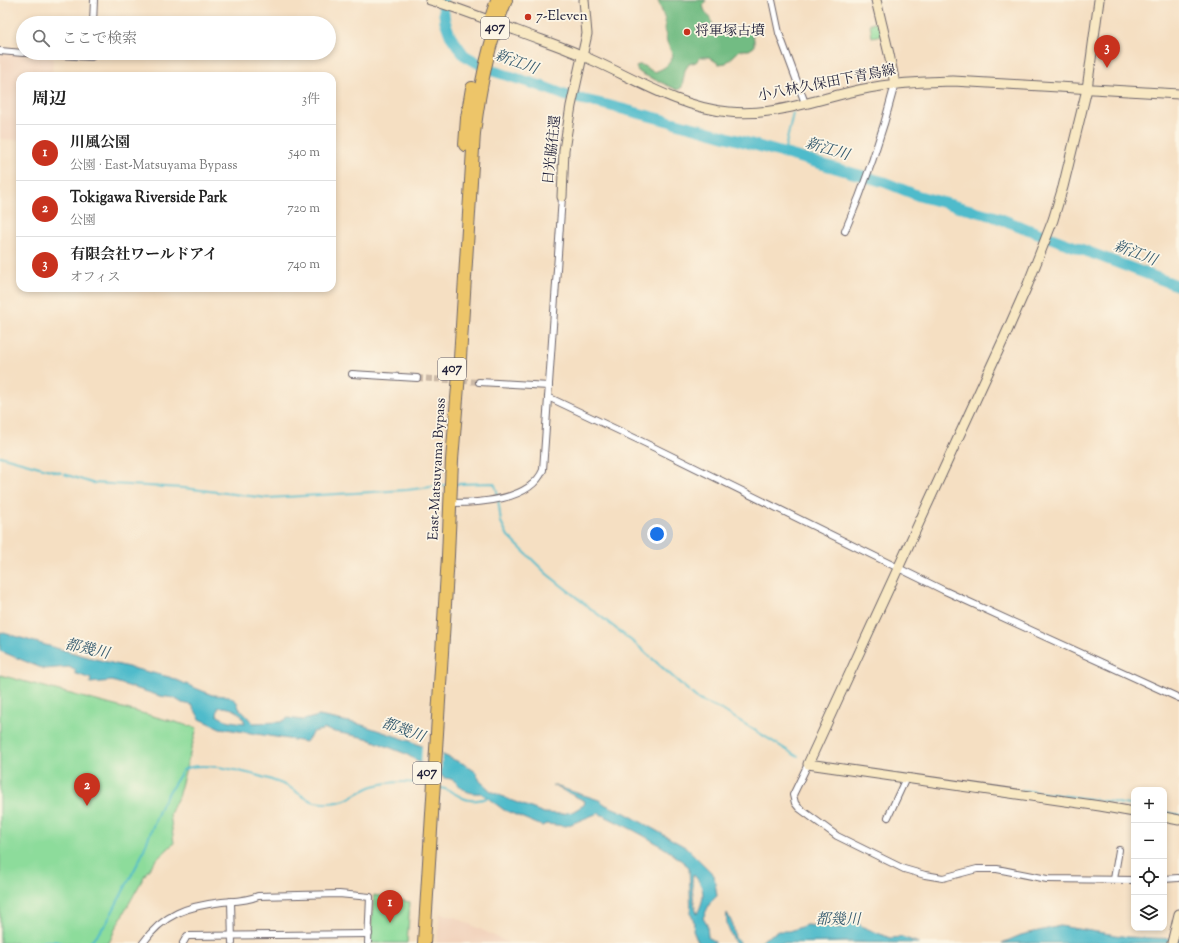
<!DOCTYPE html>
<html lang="ja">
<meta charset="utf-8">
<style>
body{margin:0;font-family:"Sorts Mill Goudy","Noto Serif JP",serif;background:#f6f6f6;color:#222}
.controls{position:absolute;right:12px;bottom:12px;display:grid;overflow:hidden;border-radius:8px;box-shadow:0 2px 6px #0003}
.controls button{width:36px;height:36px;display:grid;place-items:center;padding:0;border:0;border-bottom:1px solid #e0e0e0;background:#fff;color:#222;font:20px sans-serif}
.you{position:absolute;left:657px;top:534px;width:14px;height:14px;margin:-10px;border:3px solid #fff;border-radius:50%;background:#1a73e8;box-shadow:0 0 0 6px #1a73e833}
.badge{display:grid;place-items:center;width:26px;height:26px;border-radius:50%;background:#c8321e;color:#fff;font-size:13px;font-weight:700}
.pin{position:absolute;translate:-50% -33px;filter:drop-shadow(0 1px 2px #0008)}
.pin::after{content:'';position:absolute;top:21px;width:14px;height:12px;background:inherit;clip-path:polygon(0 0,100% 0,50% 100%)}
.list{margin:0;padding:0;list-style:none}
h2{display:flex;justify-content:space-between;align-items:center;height:52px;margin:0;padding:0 16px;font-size:17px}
h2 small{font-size:13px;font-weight:400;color:#767676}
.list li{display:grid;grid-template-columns:26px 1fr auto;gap:12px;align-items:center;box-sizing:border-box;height:56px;padding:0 16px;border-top:1px solid #e0e0e0}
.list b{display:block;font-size:15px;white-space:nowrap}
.list p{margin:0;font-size:13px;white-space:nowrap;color:#767676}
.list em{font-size:13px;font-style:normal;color:#767676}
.icon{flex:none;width:22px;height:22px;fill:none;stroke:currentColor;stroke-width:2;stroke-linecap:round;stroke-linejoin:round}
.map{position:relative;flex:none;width:1179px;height:943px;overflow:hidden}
.search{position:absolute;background:#fff;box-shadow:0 2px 6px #0003;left:16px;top:16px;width:320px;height:44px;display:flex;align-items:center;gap:10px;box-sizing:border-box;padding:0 14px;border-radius:22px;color:#767676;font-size:15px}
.panel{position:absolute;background:#fff;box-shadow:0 2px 6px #0003;left:16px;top:72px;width:320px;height:220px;border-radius:12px}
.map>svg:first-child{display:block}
.built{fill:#f2d4be}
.green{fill:#8ddc9b;stroke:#587f6b}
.forest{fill:#72bc83;stroke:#4a6f5f}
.water{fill:#4fbbcb;stroke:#386e83;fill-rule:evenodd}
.pier{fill:#f5dfc2}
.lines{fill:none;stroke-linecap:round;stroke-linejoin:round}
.stream{stroke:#4fbbcb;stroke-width:2}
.river{stroke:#4fbbcb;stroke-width:11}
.street-tunnel{stroke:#cbb9a7;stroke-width:6;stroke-dasharray:6 3;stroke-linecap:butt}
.street-casing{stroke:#6c646a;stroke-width:8}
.secondary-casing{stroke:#6c646a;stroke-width:11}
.highway-casing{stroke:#6c646a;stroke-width:14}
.street{stroke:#fff;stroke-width:6}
.secondary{stroke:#f8e8c3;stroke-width:9}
.highway{stroke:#edc569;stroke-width:12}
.poi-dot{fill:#c8321e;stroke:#fcf5e5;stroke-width:1.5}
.labels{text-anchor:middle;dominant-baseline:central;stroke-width:3.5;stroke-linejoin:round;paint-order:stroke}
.shield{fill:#fcf5e5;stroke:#63616e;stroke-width:1}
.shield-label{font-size:13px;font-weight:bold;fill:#22223b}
.poi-label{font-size:14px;fill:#22223b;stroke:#fcf5e5;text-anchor:start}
.street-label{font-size:14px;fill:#22223b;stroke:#fcf5e5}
.water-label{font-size:15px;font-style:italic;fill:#32586d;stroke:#fcf5e5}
</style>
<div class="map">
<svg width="1179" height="943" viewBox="0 0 1179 943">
<rect width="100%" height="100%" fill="#fcf5e5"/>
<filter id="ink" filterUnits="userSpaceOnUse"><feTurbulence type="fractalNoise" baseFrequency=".025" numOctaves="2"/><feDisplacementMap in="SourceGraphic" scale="8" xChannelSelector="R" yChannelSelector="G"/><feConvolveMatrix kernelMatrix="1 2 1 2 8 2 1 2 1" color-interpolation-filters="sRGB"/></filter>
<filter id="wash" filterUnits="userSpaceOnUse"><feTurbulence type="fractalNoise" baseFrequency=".012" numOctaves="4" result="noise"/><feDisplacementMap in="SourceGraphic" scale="16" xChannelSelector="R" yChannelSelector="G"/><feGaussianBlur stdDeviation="0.9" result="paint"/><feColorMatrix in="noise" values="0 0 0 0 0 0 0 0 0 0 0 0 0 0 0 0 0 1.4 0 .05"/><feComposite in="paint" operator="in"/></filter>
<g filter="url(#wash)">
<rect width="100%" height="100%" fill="#f5dfc2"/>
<!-- built -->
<g class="built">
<polygon points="0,53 53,57 52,76 20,76 20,140 0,139"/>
<polygon points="440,913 457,918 509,943 437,943"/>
</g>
<!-- green -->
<g class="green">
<polygon points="870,23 879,23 882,35 872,37"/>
<polygon points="0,675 197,728 178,797 170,814 174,843 156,860 146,873 116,927 109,943 0,943"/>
<polygon points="374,895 410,902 407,943 370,943"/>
</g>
<!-- forest -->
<path class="forest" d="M658,0h48l-3,5c2,9 3,6 6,12 5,6 2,11 9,18l8,-1 10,2 8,-6 7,2 3,7v8l-5,3h-9l-14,13 -7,1 -10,-7h-8l-5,5 -7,2 -4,6 -3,17 -4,3 -36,-16 -4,-3 -2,-4 2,-2h4l12,7c10,-3 15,-7 19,-16l-6,-14 -2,-11v-11z"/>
<!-- water -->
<g class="water">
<path d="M0,632l91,26 78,19 43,18 17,1 8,6 2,6 14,15 28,-1 7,-4 15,2 16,-4 40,8 51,17 54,23 12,8 4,9 11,10 19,9 34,13 17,1 11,-2 12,-7 1,-4 -33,-16 47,15 7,5 19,8 62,35 27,27 3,21 -7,7 -7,15 4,7 1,12 8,6h-17l-6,-12 1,-9 -3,-8 -2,-47c-27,-24 -59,-39 -91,-54l-32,13 -20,-2 -4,2 -38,-16 -23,-17c-24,2 -19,-14 -36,-15l-39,-24 -40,-16 -36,-7 -4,-2 -13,3 -7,10 -86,-14 -20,-9 -8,-14 -10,-2 -8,-5 -14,-2 -48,-15 -22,2 1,-4 -17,-6 2,-2 -7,-4 -25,2 -44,-18zM222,707c11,1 19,4 23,16 -9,-1 -21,-2 -28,-8l1,-7zM693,874c13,14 12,24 4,40 -4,-12 -6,-28 -4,-40z"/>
<path d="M727,913l6,12 2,13 6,5h-6c-5,-10 -10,-19 -8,-30z"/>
<polygon points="835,916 853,919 863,927 890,938 902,937 919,943 848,942 760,943 762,940 778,931 790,931 806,925 841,928 841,923 832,919"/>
<polygon points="1060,926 1128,937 1179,939 1179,943 1002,943 1021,935"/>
</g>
<!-- pier -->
<polygon class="pier" points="422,744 442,753 441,777 421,765"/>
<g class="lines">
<!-- stream -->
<g class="stream">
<polyline points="797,89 797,94"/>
<polyline points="784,153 793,113"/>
<polyline points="0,456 61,473"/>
<polyline points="64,474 92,483 184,488 267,498 407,490 446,485"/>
<polyline points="456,484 493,483 495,485 497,491 501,522 508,536 547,574 638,646 699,700 722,710 798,757"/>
<path d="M438,787c24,5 23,20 52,10"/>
<polyline points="1022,790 1112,802 1134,806"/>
<polyline points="1164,812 1179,815"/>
<path d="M38,943c9,-3 15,-3 24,0"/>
<path d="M90,943l16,-19 35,-67 21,-54 21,-33c20,-12 85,7 106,17 8,5 17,13 26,15 9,2 22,1 30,-2 10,-4 18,-11 28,-14 19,-5 38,-5 57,-1"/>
</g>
<!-- river -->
<polyline class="river" points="442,0 445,21 450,35 459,48 464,55 490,70 541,86 567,96 607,105 699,129 884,182 919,196 993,216 1179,286"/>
</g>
</g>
<g filter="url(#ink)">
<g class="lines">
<!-- street-tunnel -->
<polyline class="street-tunnel" points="417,378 479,382"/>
<!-- street casing -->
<g class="street-casing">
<g id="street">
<polyline points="772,0 779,33 805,103"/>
<polyline points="93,23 94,0"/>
<polyline points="0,51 23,53"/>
<polyline points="27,53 91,57 91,53"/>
<path d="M845,231c21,-48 37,-96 50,-147"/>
<polyline points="352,374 417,378"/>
<polyline points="479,382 549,386"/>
<polyline points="548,397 645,443 943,590 1179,698"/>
<path d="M451,503c28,0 79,-2 92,-33l19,-273"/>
<polyline points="808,764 793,795 795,803 799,808 837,836 904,869 925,875 943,878 977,869 997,869 1047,879 1134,880"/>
<polyline points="888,817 906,778"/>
<polyline points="1114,879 1119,850"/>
<polyline points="1164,879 1178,878"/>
<polyline points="231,901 232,943"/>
<path d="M143,943c20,-29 45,-37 79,-41 13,-1 25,-1 36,-6l81,-2 31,3 -2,46"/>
<polyline points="183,943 187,936 369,934"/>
</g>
</g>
<!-- secondary casing -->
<g class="secondary-casing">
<g id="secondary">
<path d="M430,0c29,8 57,20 85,30 23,9 46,16 68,26 48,20 93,51 146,56 44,5 88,-13 130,-22 31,-7 62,-8 94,-9l226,13"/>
<polyline points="876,0 889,54 895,84"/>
<polyline points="1099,0 1087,89 1063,187 1053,220 1028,284 1005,336 808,764 1100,806 1134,812"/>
<polyline points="562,197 564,150 571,106 587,34 584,0"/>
<polyline points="1164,817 1179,820"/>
<polyline points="1172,943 1179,914"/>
</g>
</g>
<!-- highway casing -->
<g class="highway-casing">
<g id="highway">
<polyline points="489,24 497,0"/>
<polyline points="465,145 467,118 472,88"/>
<path d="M424,943l24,-387 4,-96 7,-86 15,-241c6,-46 14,-90 32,-133"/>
</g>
</g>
<!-- street -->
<use href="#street" class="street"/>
<!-- secondary -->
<use href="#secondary" class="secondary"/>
<!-- highway -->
<use href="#highway" class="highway"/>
</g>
</g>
<!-- markers -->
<g class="poi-dot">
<circle cx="528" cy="17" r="4"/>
<circle cx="687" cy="32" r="4"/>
</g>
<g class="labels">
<!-- shield labels -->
<g class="shield">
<rect x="481" y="17" width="28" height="22" rx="3"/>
<rect x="438" y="358" width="28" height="22" rx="3"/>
<rect x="413" y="762" width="28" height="22" rx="3"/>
</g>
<g class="shield-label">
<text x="495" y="28">407</text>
<text x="452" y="369">407</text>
<text x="427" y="773">407</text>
</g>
<!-- poi labels -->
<g class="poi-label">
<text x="536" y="17">7-Eleven</text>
<text x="695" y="32">将軍塚古墳</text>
</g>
<!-- street labels -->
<g class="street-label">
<text transform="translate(827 84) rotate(-11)">小八林久保田下青鳥線</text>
<text transform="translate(553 150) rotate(-84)">日光脇往還</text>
<text transform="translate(438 469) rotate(-87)">East-Matsuyama Bypass</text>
</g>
<!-- water labels -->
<g class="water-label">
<text transform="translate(516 63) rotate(20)">新江川</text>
<text transform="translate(827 150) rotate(17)">新江川</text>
<text transform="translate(1135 254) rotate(21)">新江川</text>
<text transform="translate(87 650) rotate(13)">都幾川</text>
<text transform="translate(403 731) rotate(20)">都幾川</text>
<text x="838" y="920">都幾川</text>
</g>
</g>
</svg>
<div class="controls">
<button>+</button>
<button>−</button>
<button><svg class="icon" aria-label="locate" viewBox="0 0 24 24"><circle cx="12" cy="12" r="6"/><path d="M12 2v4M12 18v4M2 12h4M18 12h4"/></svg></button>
<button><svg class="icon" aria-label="layers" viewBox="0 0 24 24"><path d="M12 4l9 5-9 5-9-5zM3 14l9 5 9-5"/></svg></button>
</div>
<div class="you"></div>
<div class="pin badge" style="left:390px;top:923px">1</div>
<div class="pin badge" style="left:87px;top:806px">2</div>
<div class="pin badge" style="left:1107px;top:68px">3</div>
<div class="search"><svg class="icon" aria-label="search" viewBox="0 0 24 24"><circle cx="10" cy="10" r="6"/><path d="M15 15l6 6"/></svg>ここで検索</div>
<section class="panel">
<h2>周辺<small>3件</small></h2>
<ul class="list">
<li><span class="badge">1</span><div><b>川風公園</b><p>公園 · East-Matsuyama Bypass</p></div><em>540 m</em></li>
<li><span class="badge">2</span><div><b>Tokigawa Riverside Park</b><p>公園</p></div><em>720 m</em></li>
<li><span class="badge">3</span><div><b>有限会社ワールドアイ</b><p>オフィス</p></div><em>740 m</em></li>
</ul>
</section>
</div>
